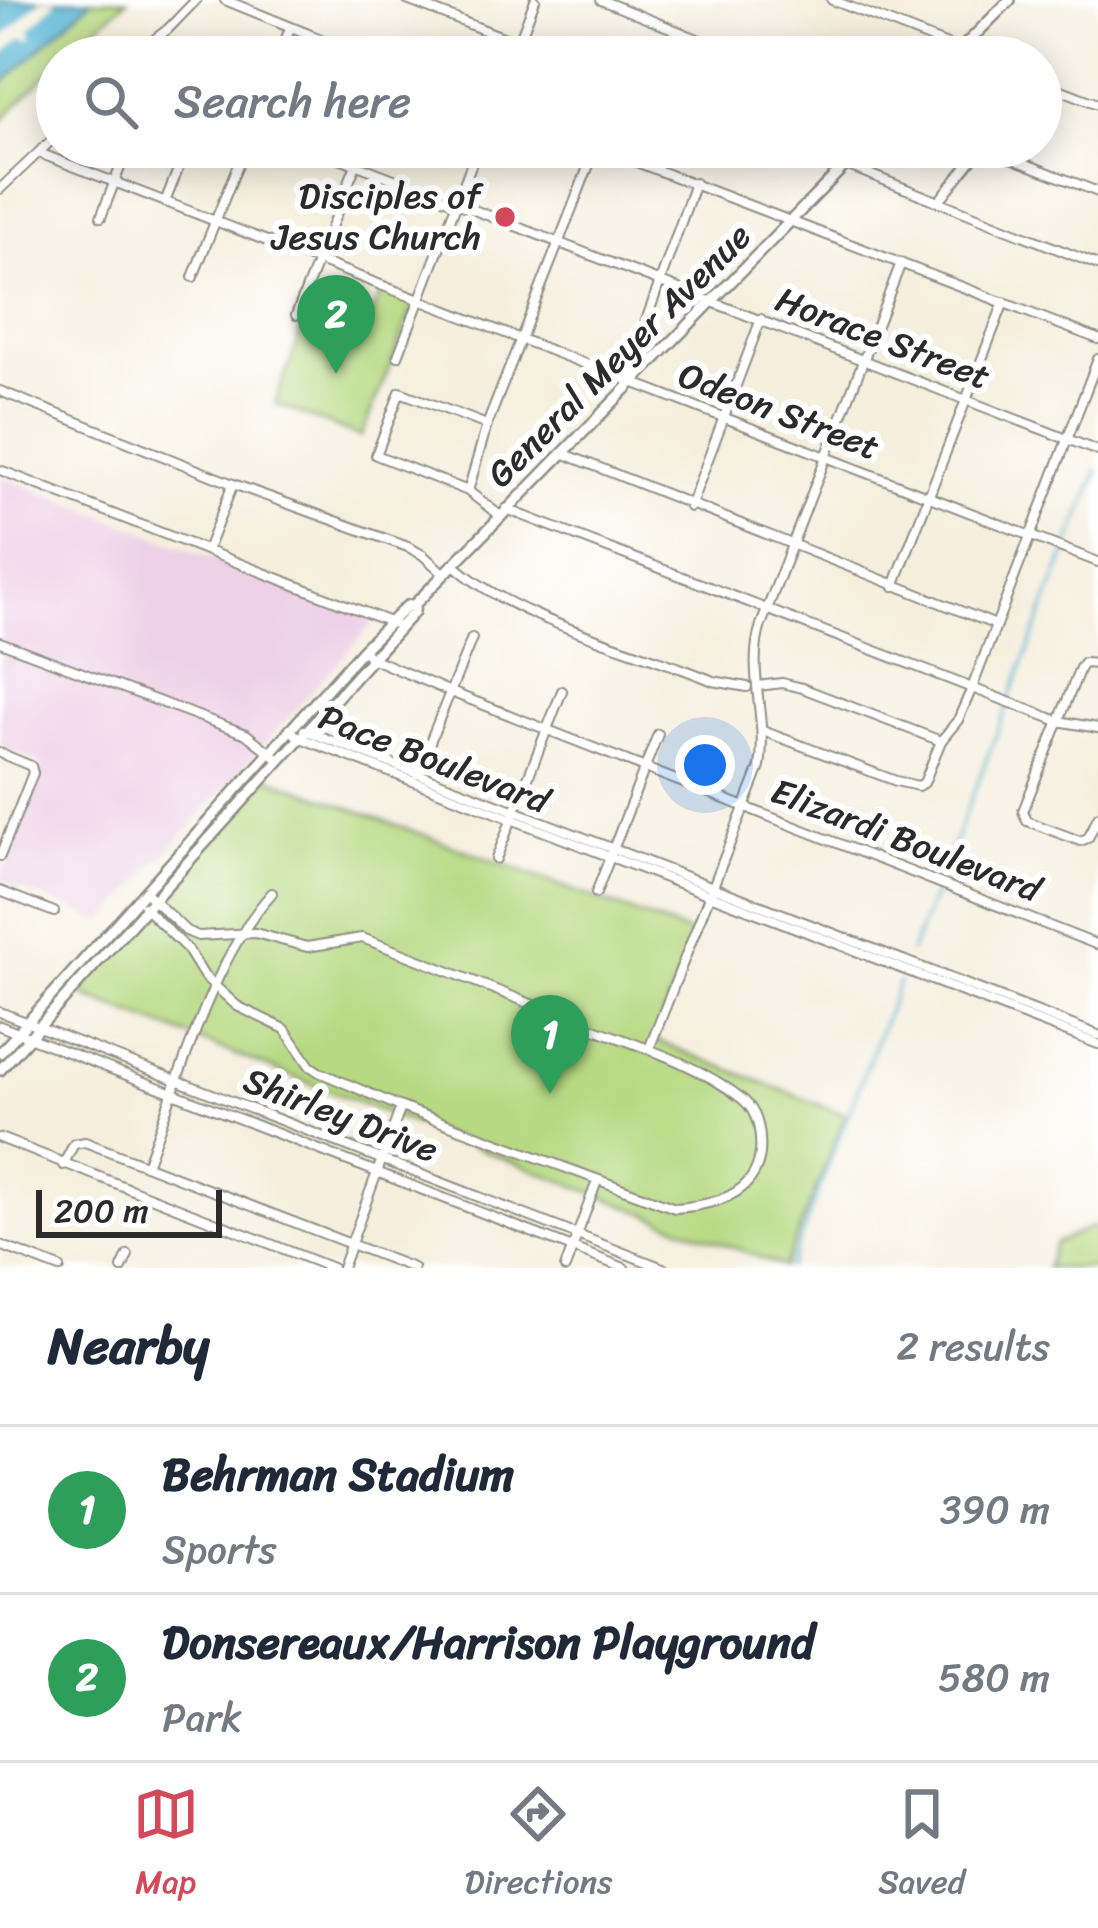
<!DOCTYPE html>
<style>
body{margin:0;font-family:Sriracha,sans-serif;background:#f6f6f7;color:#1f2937}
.scale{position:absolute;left:36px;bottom:30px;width:186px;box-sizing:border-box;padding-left:12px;border:6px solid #2b2b2b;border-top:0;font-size:33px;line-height:42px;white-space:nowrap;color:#2b2b2b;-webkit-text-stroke:9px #fff;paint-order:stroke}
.you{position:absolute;left:705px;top:765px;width:42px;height:42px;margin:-30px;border:9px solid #fff;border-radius:50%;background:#1a73e8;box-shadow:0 0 0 18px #1a73e833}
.badge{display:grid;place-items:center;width:78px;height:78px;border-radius:50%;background:#d1495b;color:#fff;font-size:39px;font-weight:700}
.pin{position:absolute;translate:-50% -99px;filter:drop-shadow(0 3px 6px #0008)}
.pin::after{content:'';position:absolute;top:63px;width:42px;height:36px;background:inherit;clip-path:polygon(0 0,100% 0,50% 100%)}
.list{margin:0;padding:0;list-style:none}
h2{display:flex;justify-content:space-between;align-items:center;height:156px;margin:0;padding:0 48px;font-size:51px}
h2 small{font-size:39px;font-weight:400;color:#747a83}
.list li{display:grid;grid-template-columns:78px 1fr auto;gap:36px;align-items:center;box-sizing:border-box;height:168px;padding:0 48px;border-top:3px solid #e0e1e3}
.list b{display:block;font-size:45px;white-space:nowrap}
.list p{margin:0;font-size:39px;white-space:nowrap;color:#747a83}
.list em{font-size:39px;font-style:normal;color:#747a83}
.icon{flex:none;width:66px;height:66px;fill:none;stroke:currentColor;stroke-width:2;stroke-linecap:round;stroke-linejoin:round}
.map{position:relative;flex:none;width:1098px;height:1268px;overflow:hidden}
.search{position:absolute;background:#fff;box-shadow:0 6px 30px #0003;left:36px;right:36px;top:36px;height:132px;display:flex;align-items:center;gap:30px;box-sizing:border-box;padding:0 42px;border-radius:66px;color:#747a83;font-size:45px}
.sheet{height:492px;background:#fff}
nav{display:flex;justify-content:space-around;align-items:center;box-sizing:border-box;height:168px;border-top:3px solid #e0e1e3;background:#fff;font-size:33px;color:#747a83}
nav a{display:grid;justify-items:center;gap:6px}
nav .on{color:#d1495b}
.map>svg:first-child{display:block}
.built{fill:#eed0e7}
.green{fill:#b6d981;stroke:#708256;stroke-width:3}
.water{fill:#55b4d3;stroke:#40707f;stroke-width:3}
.pier{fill:#f6efde}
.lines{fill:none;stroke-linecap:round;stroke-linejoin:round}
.stream{stroke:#55b4d3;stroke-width:3}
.minor-casing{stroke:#908d84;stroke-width:12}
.major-casing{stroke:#908d84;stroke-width:14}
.minor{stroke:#fff;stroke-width:8}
.major{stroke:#fff;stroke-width:9}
.poi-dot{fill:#d1495b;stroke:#fff;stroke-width:4.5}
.labels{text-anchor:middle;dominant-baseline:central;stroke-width:12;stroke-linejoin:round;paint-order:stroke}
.poi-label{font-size:36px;fill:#2b2b2b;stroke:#fff;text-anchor:end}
.street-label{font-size:36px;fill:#2b2b2b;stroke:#fff}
</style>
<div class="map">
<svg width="1098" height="1268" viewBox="0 0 1098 1268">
<rect width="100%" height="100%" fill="#fff"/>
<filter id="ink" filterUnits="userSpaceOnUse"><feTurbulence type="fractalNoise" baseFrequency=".00833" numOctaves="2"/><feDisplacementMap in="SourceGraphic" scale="24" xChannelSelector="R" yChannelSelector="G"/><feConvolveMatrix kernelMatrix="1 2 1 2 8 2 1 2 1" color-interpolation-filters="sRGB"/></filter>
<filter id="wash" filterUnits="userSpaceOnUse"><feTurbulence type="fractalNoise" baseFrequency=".004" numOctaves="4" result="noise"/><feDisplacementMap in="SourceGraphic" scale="48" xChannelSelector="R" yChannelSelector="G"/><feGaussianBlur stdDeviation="2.7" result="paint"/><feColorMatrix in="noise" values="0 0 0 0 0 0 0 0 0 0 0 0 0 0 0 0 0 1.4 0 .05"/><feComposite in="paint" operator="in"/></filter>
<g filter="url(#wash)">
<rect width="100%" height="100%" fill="#f6efde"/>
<!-- built -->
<polygon class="built" points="0,476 375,621 104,922 0,881 43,764 0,746"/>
<!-- green -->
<g class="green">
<polygon points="89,0 127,0 63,57 57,57 57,64 0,122 0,79"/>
<polygon points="382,290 415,303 361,437 275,404 305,322 360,343"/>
<polygon points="264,776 694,935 654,1040 846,1115 784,1267 77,993"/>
<polygon points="1092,1227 1098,1230 1098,1268 1046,1268 1055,1243"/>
</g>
<!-- water -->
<polygon class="water" points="0,0 92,0 0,86"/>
<!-- pier -->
<polygon class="pier" points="41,0 57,0 29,30 33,35 28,40 23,36 0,57 0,40"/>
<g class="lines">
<!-- stream -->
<g class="stream">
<polyline points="1010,698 1098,470"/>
<polyline points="911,952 1007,707"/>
<polyline points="789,1268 899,982"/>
</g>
</g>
</g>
<g filter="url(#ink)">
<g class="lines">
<!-- minor casing -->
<g class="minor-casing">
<g id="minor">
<polyline points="225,0 365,57"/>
<polyline points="407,0 554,57"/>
<polyline points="601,0 742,57"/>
<polyline points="832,0 978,57"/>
<polyline points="132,57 168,29 196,0"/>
<polyline points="279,57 290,28"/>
<polyline points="513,57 535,0"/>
<polyline points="1041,82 1098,104"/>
<polyline points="311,147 1098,451"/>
<polyline points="597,147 1098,339"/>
<polyline points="39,153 1098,562"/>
<polyline points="846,165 1098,265"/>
<polyline points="0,189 57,135"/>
<polyline points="165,202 187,147"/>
<polyline points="938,202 975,156 990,150 1098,192"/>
<polyline points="101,217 128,147"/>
<polyline points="193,277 245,147"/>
<polyline points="296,315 363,147"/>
<polyline points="398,356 478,147"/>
<polyline points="629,382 637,346 695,183"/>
<polyline points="0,391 233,484 408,547 423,555 444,574"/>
<polyline points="487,425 400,392 376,455 468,491 499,515"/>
<polyline points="562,453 996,625"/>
<polyline points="0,470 395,624"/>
<polyline points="468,491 487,425 596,147"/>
<polyline points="690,507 761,319"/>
<polyline points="506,509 1058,721 1098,728"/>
<polyline points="207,550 233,484"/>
<path d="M453,564c63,58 180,83 260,117l34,6"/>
<polyline points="894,586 1004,302"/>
<polyline points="0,642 246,734 278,759"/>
<polyline points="363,649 369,657 448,691 1098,945"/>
<polyline points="1098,664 1084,663 1080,668 1023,811 1027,821 1080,841 1088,838 1098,817"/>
<polyline points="758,686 782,683 802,688 941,741"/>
<polyline points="290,729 298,737 1098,1044"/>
<polyline points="304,730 1098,1035"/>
<polyline points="763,731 896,781 918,786 924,783 941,741 958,720 972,688 1098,359"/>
<polyline points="0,753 31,766 33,773 0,856"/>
<polyline points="417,774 472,638"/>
<polyline points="496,859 562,691"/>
<polyline points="0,891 54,912"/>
<polyline points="596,893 658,734"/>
<path d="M144,907l44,43 16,26 33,30 48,23 25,37 9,6 82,35 274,101c44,-3 90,-16 85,-70 -1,-15 -6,-30 -19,-40 -44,-35 -105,-53 -157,-73 -74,-29 -147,-59 -222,-87l-55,9 -52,-14 -57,3 -12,-5 -41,-39"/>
<polyline points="0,1012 663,1268"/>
<polyline points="0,1026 624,1268"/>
<path d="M649,1049l111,-282c8,-47 -14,-96 1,-142l140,-362"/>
<polyline points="0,1138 332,1268"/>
<polyline points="63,1165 74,1144 85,1142 413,1268"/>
<path d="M146,1165c32,-82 67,-208 126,-272"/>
<polyline points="0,1245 60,1268"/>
<polyline points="122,1268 128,1255"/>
<polyline points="342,1268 401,1107"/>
<polyline points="565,1268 597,1181"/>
</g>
</g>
<!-- major casing -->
<g class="major-casing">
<g id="major">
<polyline points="953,57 1010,0"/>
<polyline points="0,1053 363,649 407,606 415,604"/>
<polyline points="0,1070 414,612 415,604 863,147"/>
</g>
</g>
<!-- minor -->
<use href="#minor" class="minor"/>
<!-- major -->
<use href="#major" class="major"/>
</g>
</g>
<!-- markers -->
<circle class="poi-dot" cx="505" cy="217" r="12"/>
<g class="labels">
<!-- poi labels -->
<g class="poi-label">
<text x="481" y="196">Disciples of<tspan x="481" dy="41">Jesus Church</tspan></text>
</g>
<!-- street labels -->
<g class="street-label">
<text transform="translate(883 338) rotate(21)">Horace Street</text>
<text transform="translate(619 355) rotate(-45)">General Meyer Avenue</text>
<text transform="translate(779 411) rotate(21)">Odeon Street</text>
<text transform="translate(434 759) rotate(21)">Pace Boulevard</text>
<text transform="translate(906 840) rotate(21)">Elizardi Boulevard</text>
<text transform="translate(341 1115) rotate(21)">Shirley Drive</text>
</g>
</g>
</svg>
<div class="scale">200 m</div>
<div class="you"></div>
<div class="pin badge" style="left:550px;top:1094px;background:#2e9e5b">1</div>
<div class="pin badge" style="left:336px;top:374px;background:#2e9e5b">2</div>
<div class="search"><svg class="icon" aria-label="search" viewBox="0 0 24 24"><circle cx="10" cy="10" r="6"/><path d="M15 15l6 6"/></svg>Search here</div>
</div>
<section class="sheet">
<h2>Nearby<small>2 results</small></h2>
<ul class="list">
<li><span class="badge" style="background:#2e9e5b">1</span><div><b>Behrman Stadium</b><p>Sports</p></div><em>390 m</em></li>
<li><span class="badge" style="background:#2e9e5b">2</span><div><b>Donsereaux/Harrison Playground</b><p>Park</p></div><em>580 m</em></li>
</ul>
</section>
<nav>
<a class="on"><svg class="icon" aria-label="map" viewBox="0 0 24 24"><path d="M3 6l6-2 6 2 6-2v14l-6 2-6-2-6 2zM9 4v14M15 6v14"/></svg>Map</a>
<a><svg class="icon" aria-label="directions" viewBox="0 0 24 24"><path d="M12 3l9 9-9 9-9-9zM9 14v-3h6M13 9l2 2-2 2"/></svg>Directions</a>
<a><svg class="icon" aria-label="saved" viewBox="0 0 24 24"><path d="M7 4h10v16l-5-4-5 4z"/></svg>Saved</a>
</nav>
